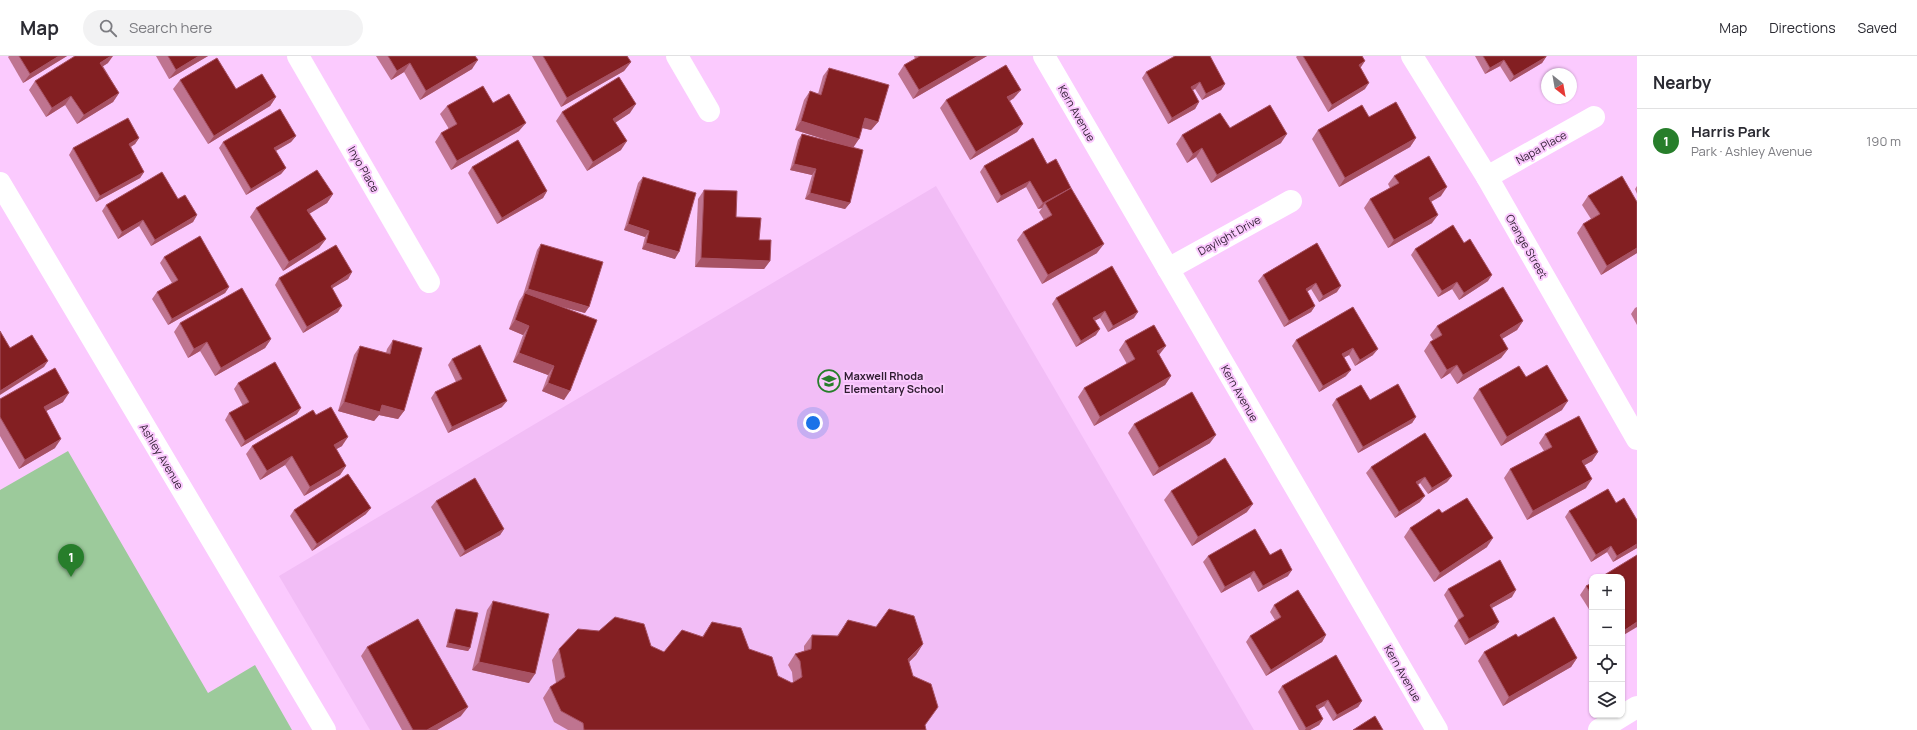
<!DOCTYPE html>
<meta charset="utf-8">
<style>
body{margin:0;font-family:Manrope,sans-serif;background:#f2f2f3;color:#2b2b33}
.controls{position:absolute;right:12px;bottom:12px;display:grid;overflow:hidden;border-radius:8px;box-shadow:0 1px 3px #0004}
.controls button{width:36px;height:36px;display:grid;place-items:center;padding:0;border:0;border-bottom:1px solid #e1e1e2;background:#fff;color:#2b2b33;font:20px sans-serif}
.compass{position:absolute;left:1541px;top:12px;width:36px;height:36px;border-radius:50%;background:#fff;box-shadow:0 1px 3px #0004;rotate:149deg}
.you{position:absolute;left:813px;top:367px;width:14px;height:14px;margin:-10px;border:3px solid #fff;border-radius:50%;background:#1a73e8;box-shadow:0 0 0 6px #1a73e833}
.badge{display:grid;place-items:center;width:26px;height:26px;border-radius:50%;background:#277e2b;color:#fff;font-size:13px;font-weight:700}
.pin{position:absolute;translate:-50% -33px;filter:drop-shadow(0 1px 2px #0008)}
.pin::after{content:'';position:absolute;top:21px;width:14px;height:12px;background:inherit;clip-path:polygon(0 0,100% 0,50% 100%)}
.list{margin:0;padding:0;list-style:none}
h2{display:flex;justify-content:space-between;align-items:center;height:52px;margin:0;padding:0 16px;font-size:17px}
h2 small{font-size:13px;font-weight:400;color:#7c7c81}
.list li{display:grid;grid-template-columns:26px 1fr auto;gap:12px;align-items:center;box-sizing:border-box;height:64px;padding:0 16px;border-top:1px solid #e1e1e2}
.list b{display:block;font-size:15px;white-space:nowrap}
.list p{margin:0;font-size:13px;white-space:nowrap;color:#7c7c81}
.list em{font-size:13px;font-style:normal;color:#7c7c81}
.icon{flex:none;width:22px;height:22px;fill:none;stroke:currentColor;stroke-width:2;stroke-linecap:round;stroke-linejoin:round}
.map{position:relative;flex:none;width:1637px;height:674px;overflow:hidden}
header{display:flex;align-items:center;gap:24px;box-sizing:border-box;height:56px;padding:0 20px;background:#fff;border-bottom:1px solid #e1e1e2}
header strong{font-size:19px}
nav{display:flex;gap:22px;margin-inline-start:auto;font-size:14px}
.search{width:280px;height:36px;background:#f2f2f3;display:flex;align-items:center;gap:10px;box-sizing:border-box;padding:0 14px;border-radius:22px;color:#7c7c81;font-size:15px}
main{display:flex}
aside{flex:1;background:#fff}
.map>svg:first-child{display:block}
.built{fill:#f2bdf6}
.green{fill:#9cca9b}
.lines{fill:none;stroke-linecap:round;stroke-linejoin:round}
.minor{stroke:#fff;stroke-width:22}
.tertiary{stroke:#fff;stroke-width:22}
.wall{fill:#bf7490}
.shaded-wall{fill:#a75264}
.building{fill:#831f22;stroke:#a75264}
.labels{text-anchor:middle;dominant-baseline:central;stroke-width:4;stroke-linejoin:round;paint-order:stroke}
.street-label{font-size:11px;fill:#2e1c30;stroke:#fbcafe}
.poi-label{font-size:11px;font-weight:bold;fill:#2e1c30;stroke:#fbcafe;text-anchor:start}
</style>
<header>
<strong>Map</strong>
<div class="search"><svg class="icon" aria-label="search" viewBox="0 0 24 24"><circle cx="10" cy="10" r="6"/><path d="M15 15l6 6"/></svg>Search here</div>
<nav><a>Map</a><a>Directions</a><a>Saved</a></nav>
</header>
<main>
<div class="map">
<svg width="1637" height="674" viewBox="0 0 1637 674">
<rect width="100%" height="100%" fill="#fbcafe"/>
<!-- built -->
<polygon class="built" points="936,130 1254,674 370,674 279,520"/>
<!-- green -->
<polygon class="green" points="68,395 208,637 255,609 292,674 0,674 0,434"/>
<g class="lines">
<!-- minor -->
<g class="minor">
<polyline points="298,0 429,226"/>
<polyline points="677,0 709,55"/>
<polyline points="1044,0 1437,674"/>
<polyline points="1412,0 1487,121 1637,383"/>
<polyline points="1487,121 1594,61"/>
<polyline points="1168,213 1291,145"/>
</g>
<!-- tertiary -->
<g class="tertiary">
<polyline points="0,127 325,674"/>
<polyline points="1599,674 1637,651"/>
</g>
</g>
<!-- wall -->
<g class="wall">
<polygon points="9,0 67,0 23,27 8,1"/>
<polygon points="156,0 208,0 169,23"/>
<polygon points="376,0 475,0 472,13 420,44 404,16 391,24"/>
<polygon points="532,0 627,0 631,6 624,15 561,51"/>
<polygon points="914,0 987,0 913,43 898,18 904,9 915,3"/>
<polygon points="1297,0 1362,0 1360,12 1365,33 1328,56 1296,1"/>
<polygon points="1475,0 1546,0 1546,1 1542,7 1510,26 1500,10 1485,18"/>
<polygon points="108,7 103,10 119,37 113,46 77,68 65,49 46,61 29,34 35,25"/>
<polygon points="829,12 878,66 871,74 862,72 853,91 850,147 845,153 805,143 812,119 790,114 798,84 802,78 839,88 795,74 804,44 810,35 818,38 823,20"/>
<polygon points="1146,16 1225,28 1221,34 1202,44 1195,33 1192,34 1199,46 1195,53 1168,68 1142,22"/>
<polygon points="180,24 236,33 276,41 270,50 208,88 173,33"/>
<polygon points="1014,42 1010,45 1023,68 1017,76 970,104 940,52 946,44"/>
<polygon points="493,47 519,75 451,114 435,86 441,77 449,73 440,58 447,50"/>
<polygon points="562,56 630,57 615,67 621,94 587,115 556,65"/>
<polygon points="1369,61 1416,82 1410,91 1339,131 1312,83 1318,74"/>
<polygon points="1230,72 1281,87 1211,127 1196,101 1187,107 1176,88 1182,79"/>
<polygon points="296,80 291,86 276,95 286,112 281,118 246,139 219,92 223,86"/>
<polygon points="139,82 135,88 131,91 144,116 140,122 96,146 69,99 73,92"/>
<polygon points="1033,82 1097,197 1042,228 1017,184 1023,176 1044,164 1039,156 1042,152 1038,153 1026,131 997,147 980,116 984,110"/>
<polygon points="472,111 547,135 543,142 497,168 468,117"/>
<polygon points="1394,120 1441,140 1431,146 1432,167 1388,192 1364,152 1370,143 1390,132 1388,128"/>
<polygon points="643,121 675,203 642,193 645,181 624,174 638,127"/>
<polygon points="1637,130 1637,138 1635,133"/>
<polygon points="704,134 736,161 770,205 764,213 695,211 698,143"/>
<polygon points="333,138 327,147 309,157 326,183 319,192 283,215 250,161 256,152"/>
<polygon points="1588,140 1637,197 1601,219 1577,177 1583,168 1591,163 1582,149"/>
<polygon points="178,143 197,159 193,166 151,190 139,170 118,183 102,155 106,149"/>
<polygon points="1317,187 1337,236 1319,246 1311,233 1307,236 1315,250 1311,256 1284,271 1258,225 1263,219"/>
<polygon points="1464,187 1488,225 1459,244 1452,233 1438,241 1411,199 1415,193"/>
<polygon points="541,188 585,257 562,251 564,344 542,335 548,319 513,306 523,279 509,273 519,245 523,239 537,194"/>
<polygon points="164,201 229,231 225,237 168,269 152,243 157,236 172,227 160,207"/>
<polygon points="352,216 348,223 332,232 338,256 303,277 275,229 279,222"/>
<polygon points="1056,242 1134,262 1108,276 1100,262 1095,264 1096,279 1076,291 1052,248"/>
<polygon points="1353,251 1373,299 1355,310 1349,299 1343,301 1346,320 1319,336 1292,290 1296,284"/>
<polygon points="1637,251 1637,269 1631,258 1635,252"/>
<polygon points="1523,265 1517,274 1502,283 1508,293 1501,302 1457,328 1450,317 1441,323 1424,295 1430,286 1433,284 1430,279 1437,270"/>
<polygon points="180,267 271,283 265,292 215,320 200,295 188,302 174,276"/>
<polygon points="393,284 404,355 398,363 379,359 374,365 338,355 354,299 360,290 386,297 387,293"/>
<polygon points="1125,285 1159,299 1171,320 1165,329 1094,370 1078,341 1084,332 1127,308 1119,294"/>
<polygon points="452,303 502,351 448,377 431,342 435,336 456,326 448,309"/>
<polygon points="1526,321 1562,354 1501,390 1473,342 1479,333"/>
<polygon points="238,327 297,358 241,391 225,364 229,357 243,350 234,333"/>
<polygon points="0,343 63,346 46,355 55,392 19,413 0,380"/>
<polygon points="1336,343 1370,344 1416,361 1412,367 1358,397 1332,349"/>
<polygon points="316,359 342,390 336,393 346,410 340,419 304,440 285,409 260,424 246,398 252,390"/>
<polygon points="1134,368 1210,387 1153,420 1128,377"/>
<polygon points="1545,378 1598,396 1592,405 1585,409 1586,432 1527,464 1504,422 1510,413 1544,395 1539,387"/>
<polygon points="1371,411 1452,420 1447,426 1428,438 1420,427 1418,429 1420,446 1395,462 1366,417"/>
<polygon points="1171,435 1247,456 1192,490 1164,444"/>
<polygon points="436,445 504,473 500,479 460,501 431,451"/>
<polygon points="294,454 366,458 312,495 290,460"/>
<polygon points="1569,455 1637,492 1613,506 1607,496 1591,506 1565,461"/>
<polygon points="1442,457 1487,491 1434,526 1404,481 1410,472"/>
<polygon points="1270,499 1288,520 1258,536 1250,521 1221,537 1203,506 1208,500"/>
<polygon points="1592,527 1592,558 1580,539 1586,530"/>
<polygon points="1448,533 1512,541 1492,552 1499,566 1495,572 1465,589 1454,570 1458,564 1444,539"/>
<polygon points="493,545 529,627 472,614 487,554"/>
<polygon points="1274,549 1326,579 1322,586 1266,620 1246,586 1250,580 1275,564 1270,556"/>
<polygon points="456,553 470,592 468,595 446,591 454,556"/>
<polygon points="848,564 923,588 916,599 909,606 926,674 568,674 554,666 543,642 550,631 556,627 552,604 559,593 651,590 664,596 702,581 712,566 749,593 778,620 792,627 793,626 792,616 788,609 795,598 804,595 804,590 812,579 837,580"/>
<polygon points="1518,581 1577,602 1571,611 1503,650 1478,605 1484,596"/>
<polygon points="367,591 461,660 437,674 402,674 361,600"/>
<polygon points="1282,630 1362,645 1358,651 1333,665 1324,650 1318,653 1323,663 1319,669 1310,674 1299,674 1278,636"/>
</g>
<!-- shaded-wall -->
<g class="shaded-wall">
<polygon points="59,0 67,0 23,27 30,18"/>
<polygon points="111,0 113,0 108,7 94,16 100,7"/>
<polygon points="199,0 208,0 169,23 176,14"/>
<polygon points="978,0 987,0 913,43 919,34"/>
<polygon points="1546,1 1542,7 1510,26 1514,20"/>
<polygon points="478,4 472,13 420,44 426,35"/>
<polygon points="1504,4 1500,10 1485,18 1490,12"/>
<polygon points="1365,5 1361,11 1354,15 1359,9"/>
<polygon points="631,6 624,15 561,51 567,42"/>
<polygon points="410,7 404,16 391,24 397,15"/>
<polygon points="1200,26 1195,33 1186,37 1191,31"/>
<polygon points="1369,27 1365,33 1328,56 1332,49"/>
<polygon points="1225,28 1221,34 1202,44 1206,38"/>
<polygon points="1021,34 1014,42 1001,50 1007,41"/>
<polygon points="119,37 113,46 77,68 84,59"/>
<polygon points="71,40 65,49 46,61 52,52"/>
<polygon points="276,41 270,50 208,88 214,80"/>
<polygon points="1199,46 1195,53 1168,68 1172,62"/>
<polygon points="636,48 630,57 607,72 613,63"/>
<polygon points="865,62 878,66 871,74 859,71"/>
<polygon points="801,65 859,83 853,92 795,74"/>
<polygon points="526,67 519,75 451,114 457,105"/>
<polygon points="1023,68 1017,76 970,104 976,96"/>
<polygon points="1287,78 1281,87 1211,127 1217,119"/>
<polygon points="296,80 291,86 270,98 274,92"/>
<polygon points="139,82 135,88 125,94 129,88"/>
<polygon points="1416,82 1410,91 1339,131 1345,122"/>
<polygon points="627,85 621,94 587,115 593,106"/>
<polygon points="1202,92 1196,101 1187,107 1193,98"/>
<polygon points="794,108 816,113 812,119 790,114"/>
<polygon points="286,112 281,118 246,139 251,133"/>
<polygon points="144,116 140,122 96,146 100,140"/>
<polygon points="1030,125 1026,131 997,147 1001,140"/>
<polygon points="1447,131 1441,140 1423,150 1429,142"/>
<polygon points="1071,132 1045,147 1042,152 1038,153 1043,147"/>
<polygon points="547,135 543,142 497,168 502,162"/>
<polygon points="810,137 850,147 845,153 805,143"/>
<polygon points="333,138 327,147 301,163 307,154"/>
<polygon points="197,159 193,166 151,190 155,184"/>
<polygon points="1438,159 1432,167 1388,192 1394,184"/>
<polygon points="143,164 139,170 118,183 122,176"/>
<polygon points="628,168 649,175 645,181 624,174"/>
<polygon points="326,183 319,192 283,215 289,206"/>
<polygon points="646,187 679,196 675,203 642,193"/>
<polygon points="1104,188 1097,197 1042,228 1048,219"/>
<polygon points="1637,192 1637,197 1601,219 1607,210"/>
<polygon points="701,202 770,205 764,213 695,211"/>
<polygon points="352,216 348,223 326,236 331,230"/>
<polygon points="1492,219 1488,225 1459,244 1464,237"/>
<polygon points="1457,226 1452,233 1438,241 1442,235"/>
<polygon points="1316,227 1311,233 1301,239 1306,233"/>
<polygon points="1341,230 1337,236 1319,246 1323,240"/>
<polygon points="229,231 225,237 168,269 172,263"/>
<polygon points="528,233 589,251 585,257 524,240 525,237 523,239"/>
<polygon points="342,250 338,256 303,277 307,271"/>
<polygon points="1315,250 1311,256 1284,271 1289,265"/>
<polygon points="1105,255 1100,262 1089,268 1093,262"/>
<polygon points="1138,256 1134,262 1108,276 1113,270"/>
<polygon points="515,264 529,270 523,279 509,273"/>
<polygon points="1523,265 1517,274 1493,288 1500,279"/>
<polygon points="1100,273 1096,279 1076,291 1081,285"/>
<polygon points="271,283 265,292 215,320 221,312"/>
<polygon points="207,286 200,295 188,302 194,293"/>
<polygon points="1166,290 1159,299 1151,304 1157,295"/>
<polygon points="1353,292 1349,299 1338,305 1342,298"/>
<polygon points="1378,293 1373,299 1355,310 1360,304"/>
<polygon points="1508,293 1501,302 1457,328 1463,319"/>
<polygon points="519,297 554,310 548,319 513,306"/>
<polygon points="48,305 44,311 0,339 0,335"/>
<polygon points="1457,309 1450,317 1441,323 1447,314"/>
<polygon points="1351,314 1346,320 1319,336 1323,330"/>
<polygon points="1171,320 1165,329 1094,370 1100,361"/>
<polygon points="548,327 570,335 564,344 542,335"/>
<polygon points="69,337 63,346 37,360 44,351"/>
<polygon points="507,345 502,351 448,377 452,371"/>
<polygon points="1568,345 1562,354 1501,390 1507,381"/>
<polygon points="344,346 382,349 404,355 398,363 379,359 374,365 338,355"/>
<polygon points="301,352 297,358 241,391 245,385"/>
<polygon points="1416,361 1412,367 1358,397 1363,391"/>
<polygon points="1216,379 1210,387 1153,420 1159,412"/>
<polygon points="348,381 342,390 328,398 334,389"/>
<polygon points="61,383 55,392 19,413 25,404"/>
<polygon points="1598,396 1592,405 1576,414 1582,405"/>
<polygon points="292,400 285,409 260,424 267,415"/>
<polygon points="346,410 340,419 304,440 310,431"/>
<polygon points="1452,420 1447,426 1428,438 1432,432"/>
<polygon points="1425,421 1420,427 1412,433 1416,426"/>
<polygon points="1592,423 1586,432 1527,464 1533,455"/>
<polygon points="1425,440 1420,446 1395,462 1399,456"/>
<polygon points="1253,448 1247,456 1192,490 1198,481"/>
<polygon points="371,452 366,458 312,495 317,488"/>
<polygon points="504,473 500,479 460,501 465,495"/>
<polygon points="1493,482 1487,491 1434,526 1440,517"/>
<polygon points="1637,488 1637,492 1613,506 1617,500"/>
<polygon points="1611,490 1607,496 1591,506 1596,499"/>
<polygon points="1292,514 1288,520 1258,536 1263,530"/>
<polygon points="1254,515 1250,521 1221,537 1225,531"/>
<polygon points="1516,534 1512,541 1486,555 1490,549"/>
<polygon points="1499,566 1495,572 1465,589 1469,583"/>
<polygon points="1637,566 1637,571 1622,580 1622,576"/>
<polygon points="1326,579 1322,586 1266,620 1271,614"/>
<polygon points="448,587 470,592 468,595 446,591"/>
<polygon points="923,588 916,599 901,614 908,603"/>
<polygon points="1577,602 1571,611 1503,650 1509,641"/>
<polygon points="479,606 535,618 529,627 472,614"/>
<polygon points="1328,644 1324,650 1312,657 1316,650"/>
<polygon points="1362,645 1358,651 1333,665 1337,659"/>
<polygon points="468,651 461,660 437,674 427,674"/>
<polygon points="1323,663 1319,669 1310,674 1305,674 1306,672"/>
</g>
<!-- building -->
<g class="building">
<polygon points="19,0 59,0 30,18"/>
<polygon points="75,0 111,0 100,7 119,37 84,59 71,40 52,52 35,25"/>
<polygon points="168,0 199,0 176,14"/>
<polygon points="388,0 475,0 478,4 426,35 410,7 397,15"/>
<polygon points="543,0 627,0 631,6 567,42"/>
<polygon points="920,0 978,0 919,34 904,9"/>
<polygon points="1175,0 1210,0 1225,28 1206,38 1200,26 1191,31 1199,46 1172,62 1146,16"/>
<polygon points="1303,0 1362,0 1365,5 1359,9 1369,27 1332,49"/>
<polygon points="1483,0 1546,0 1546,1 1514,20 1504,4 1490,12"/>
<polygon points="217,2 236,33 262,18 276,41 214,80 180,24"/>
<polygon points="1006,9 1021,34 1007,41 1023,68 976,96 946,44"/>
<polygon points="829,12 889,29 878,66 865,62 859,83 801,65 810,35 821,39"/>
<polygon points="619,21 636,48 613,63 627,85 593,106 562,56"/>
<polygon points="483,30 493,47 509,38 526,67 457,105 441,77 457,68 447,50"/>
<polygon points="1396,46 1416,82 1345,122 1318,74 1362,49 1369,61"/>
<polygon points="1270,49 1287,78 1217,119 1202,92 1193,98 1182,79 1220,57 1230,72"/>
<polygon points="280,53 296,80 274,92 286,112 251,133 223,86"/>
<polygon points="128,62 139,82 129,88 144,116 100,140 73,92"/>
<polygon points="802,78 863,94 850,147 810,137 816,113 794,108"/>
<polygon points="1033,82 1047,108 1056,103 1071,132 1043,147 1030,125 1001,140 984,110"/>
<polygon points="518,84 547,135 502,162 472,111"/>
<polygon points="1429,100 1447,131 1429,142 1438,159 1394,184 1370,143 1399,127 1394,120"/>
<polygon points="317,114 333,138 307,154 326,183 289,206 256,152"/>
<polygon points="162,116 178,143 185,139 197,159 155,184 143,164 122,176 106,149"/>
<polygon points="1622,120 1637,146 1637,192 1607,210 1583,168 1600,158 1588,140"/>
<polygon points="643,121 696,137 679,196 646,187 649,175 628,168"/>
<polygon points="1071,132 1104,188 1048,219 1023,176 1052,159 1045,147"/>
<polygon points="704,134 737,135 736,161 761,162 759,184 771,184 770,205 701,202"/>
<polygon points="1453,169 1464,187 1470,183 1492,219 1464,237 1457,226 1442,235 1415,193"/>
<polygon points="200,180 229,231 172,263 157,236 178,224 164,201"/>
<polygon points="1317,187 1341,230 1323,240 1316,227 1306,233 1315,250 1289,265 1263,219"/>
<polygon points="541,188 603,206 589,251 528,233"/>
<polygon points="336,189 352,216 331,230 342,250 307,271 279,222"/>
<polygon points="1112,210 1138,256 1113,270 1105,255 1093,262 1100,273 1081,285 1056,242"/>
<polygon points="1503,231 1523,265 1500,279 1508,293 1463,319 1457,309 1447,314 1430,286 1442,279 1437,270"/>
<polygon points="242,232 271,283 221,312 207,286 194,293 180,267"/>
<polygon points="525,237 597,264 570,335 548,327 554,310 519,297 529,270 515,264"/>
<polygon points="1353,251 1378,293 1360,304 1353,292 1342,298 1351,314 1323,330 1296,284"/>
<polygon points="1154,269 1166,290 1157,295 1171,320 1100,361 1084,332 1135,303 1125,285"/>
<polygon points="0,275 10,292 32,279 48,305 0,335"/>
<polygon points="393,284 422,292 404,355 382,349 380,356 344,346 360,290 390,298"/>
<polygon points="480,289 507,345 452,371 435,336 462,323 452,303"/>
<polygon points="275,306 301,352 245,385 229,357 249,346 238,327"/>
<polygon points="1547,309 1568,345 1507,381 1479,333 1519,310 1526,321"/>
<polygon points="55,312 69,337 44,351 61,383 25,404 0,361 0,343"/>
<polygon points="1398,328 1416,361 1363,391 1336,343 1361,329 1370,344"/>
<polygon points="1192,336 1216,379 1159,412 1134,368"/>
<polygon points="331,351 348,381 334,389 346,410 310,431 292,400 267,415 252,390 313,354 316,359"/>
<polygon points="1579,360 1598,396 1582,405 1592,423 1533,455 1510,413 1552,391 1545,378"/>
<polygon points="1425,377 1452,420 1432,432 1425,421 1416,426 1425,440 1399,456 1371,411"/>
<polygon points="1225,402 1253,448 1198,481 1171,435"/>
<polygon points="348,418 371,452 317,488 294,454"/>
<polygon points="475,422 504,473 465,495 436,445"/>
<polygon points="1608,433 1616,447 1624,442 1637,464 1637,488 1617,500 1611,490 1596,499 1569,455"/>
<polygon points="1467,442 1493,482 1440,517 1410,472 1439,453 1442,457"/>
<polygon points="1255,473 1270,499 1281,493 1292,514 1263,530 1254,515 1225,531 1208,500"/>
<polygon points="1637,499 1637,566 1622,576 1622,521 1601,521"/>
<polygon points="1500,504 1516,534 1490,549 1499,566 1469,583 1458,564 1464,560 1448,533"/>
<polygon points="1592,527 1592,539 1586,530"/>
<polygon points="1298,534 1326,579 1271,614 1250,580 1281,561 1274,549"/>
<polygon points="493,545 549,558 535,618 479,606"/>
<polygon points="456,553 478,557 470,592 448,587"/>
<polygon points="889,553 914,560 923,588 908,603 913,620 931,628 938,651 925,669 926,674 584,674 583,667 561,655 550,631 565,621 559,593 578,573 599,575 615,561 644,568 651,590 664,596 682,574 703,581 712,566 741,572 749,593 772,601 778,620 792,627 802,621 800,605 795,598 811,593 812,579 838,580 848,564 876,571"/>
<polygon points="1554,561 1577,602 1509,641 1484,596 1516,578 1518,581"/>
<polygon points="418,563 468,651 427,674 413,674 367,591"/>
<polygon points="1336,599 1362,645 1337,659 1328,644 1316,650 1323,663 1306,672 1282,630"/>
<polygon points="1375,660 1383,674 1353,674"/>
</g>
<!-- icons -->
<defs>
<g id="school-ring" transform="scale(1.15)"><circle r="9.5" fill="#fbcafe" stroke="#277e2b" stroke-width="1.5"/><path d="M0-5L7-2L0 1L-7-2ZM-4 1L0 2.5L4 1V4Q0 6-4 4Z" fill="#277e2b"/></g>
</defs>
<g fill-rule="evenodd">
<use href="#school-ring" x="829" y="325"/>
</g>
<g class="labels">
<!-- street labels -->
<g class="street-label">
<text transform="translate(1077 57) rotate(60)">Kern Avenue</text>
<text transform="translate(1541 91) rotate(-29)">Napa Place</text>
<text transform="translate(364 113) rotate(60)">Inyo Place</text>
<text transform="translate(1229 179) rotate(-29)">Daylight Drive</text>
<text transform="translate(1527 190) rotate(60)">Orange Street</text>
<text transform="translate(1240 337) rotate(60)">Kern Avenue</text>
<text transform="translate(162 400) rotate(59)">Ashley Avenue</text>
<text transform="translate(1403 617) rotate(60)">Kern Avenue</text>
</g>
<!-- poi labels -->
<g class="poi-label">
<text x="844" y="319">Maxwell Rhoda<tspan x="844" dy="13">Elementary School</tspan></text>
</g>
</g>
</svg>
<div class="controls">
<button>+</button>
<button>−</button>
<button><svg class="icon" aria-label="locate" viewBox="0 0 24 24"><circle cx="12" cy="12" r="6"/><path d="M12 2v4M12 18v4M2 12h4M18 12h4"/></svg></button>
<button><svg class="icon" aria-label="layers" viewBox="0 0 24 24"><path d="M12 4l9 5-9 5-9-5zM3 14l9 5 9-5"/></svg></button>
</div>
<svg class="compass" viewBox="-18 -18 36 36"><path d="M0-13l5 13h-10z" fill="#e53935"/><path d="M0 13l5-13h-10z" fill="#7c7c81"/></svg>
<div class="you"></div>
<div class="pin badge" style="left:71px;top:521px">1</div>
</div>
<aside>
<h2>Nearby<small></small></h2>
<ul class="list">
<li><span class="badge">1</span><div><b>Harris Park</b><p>Park · Ashley Avenue</p></div><em>190 m</em></li>
</ul>
</aside>
</main>
